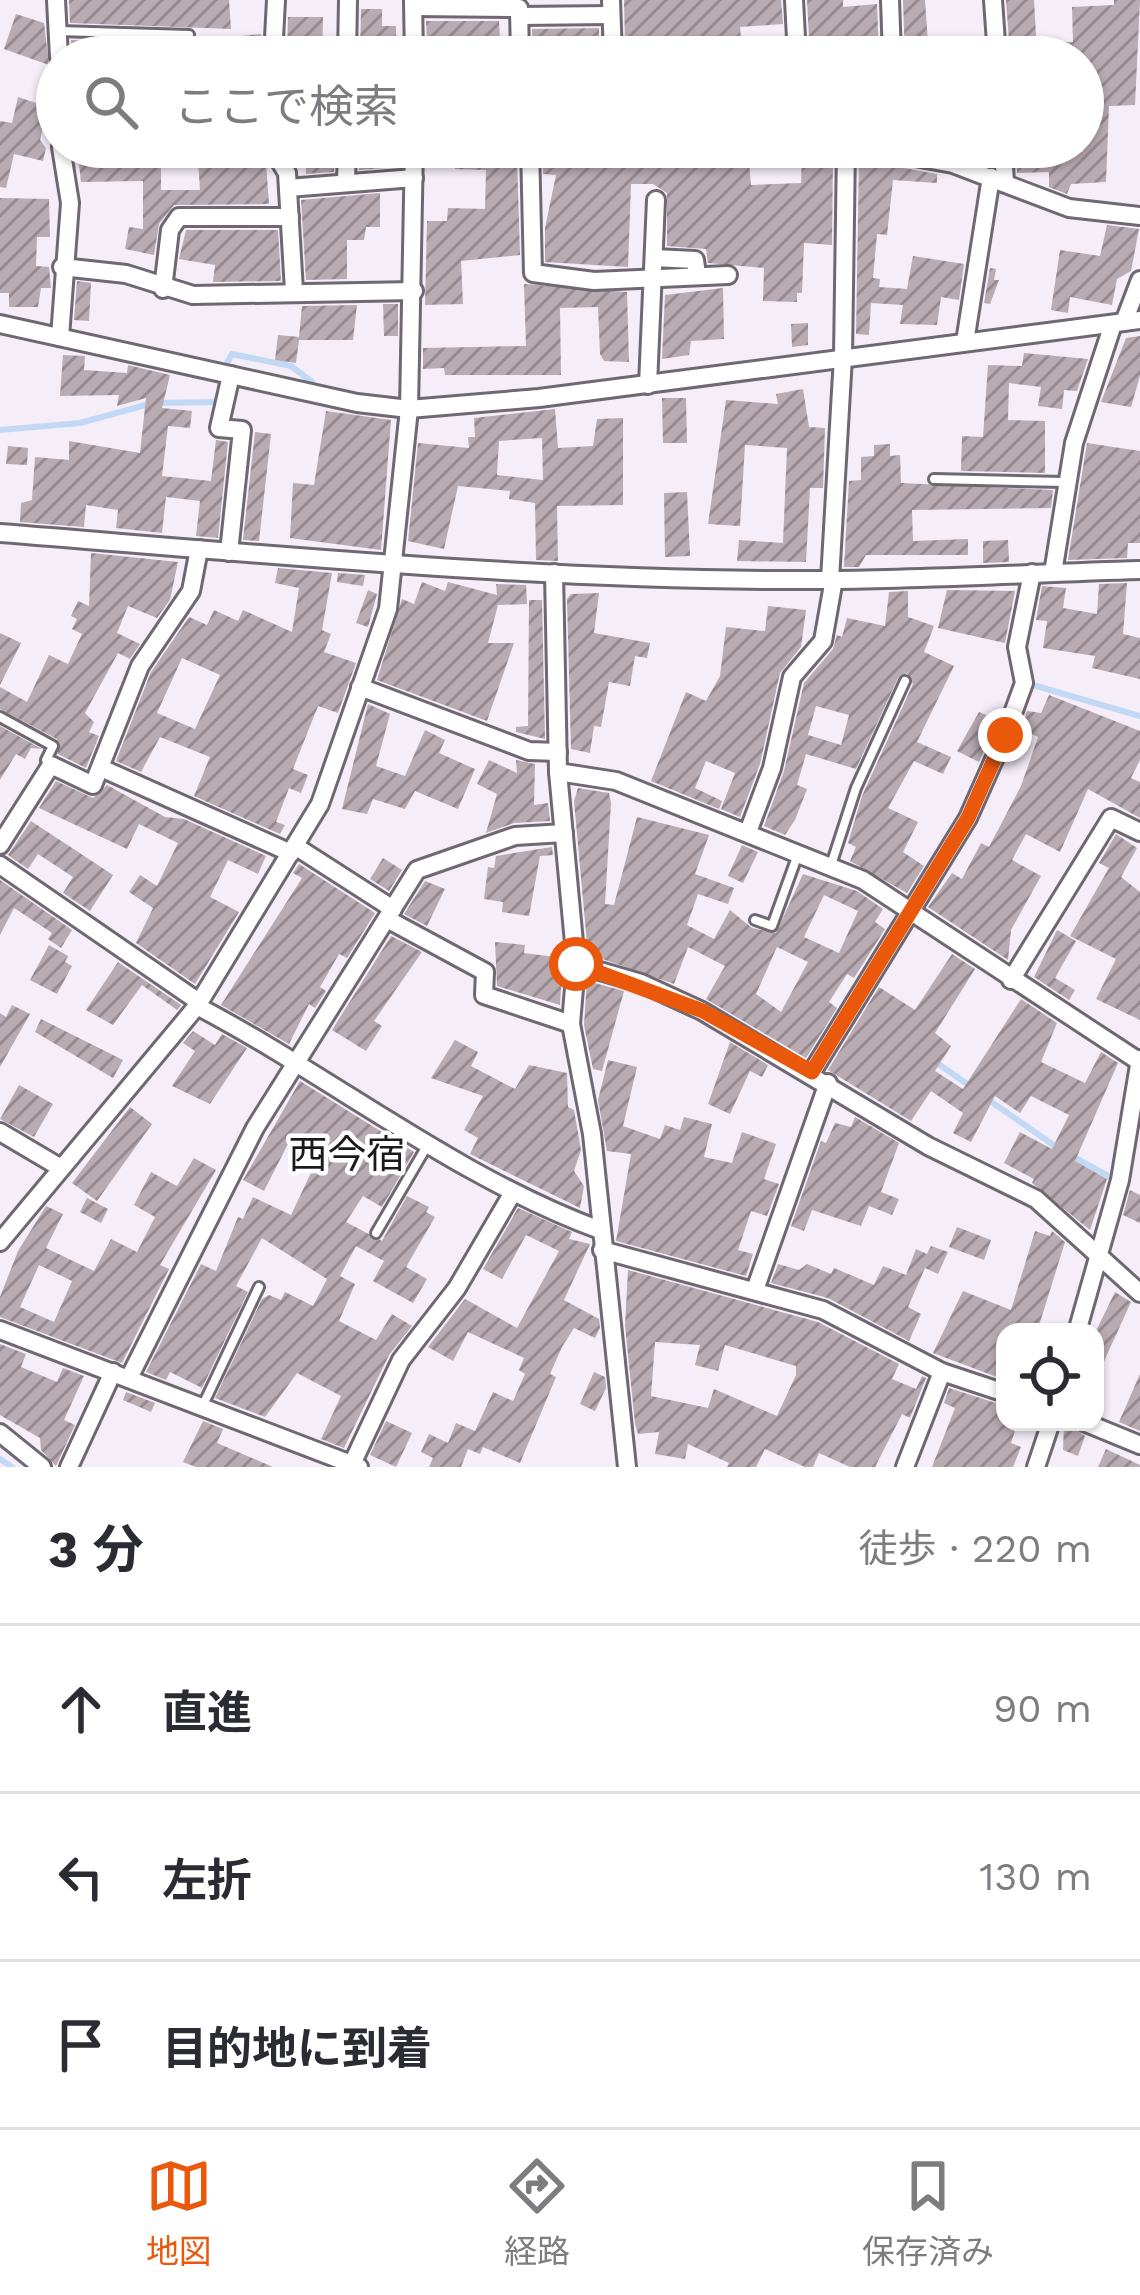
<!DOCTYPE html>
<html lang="ja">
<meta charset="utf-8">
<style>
body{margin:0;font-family:"Work Sans","Noto Sans JP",sans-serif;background:#f2f2f3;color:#2b2b33}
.controls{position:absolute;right:36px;bottom:36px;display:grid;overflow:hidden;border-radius:24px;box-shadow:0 3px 9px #0004}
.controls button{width:108px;height:108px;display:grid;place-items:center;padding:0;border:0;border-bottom:3px solid #e1e1e2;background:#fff;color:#2b2b33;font:60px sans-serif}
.stop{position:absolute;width:36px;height:36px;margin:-27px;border:9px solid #ea580c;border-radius:50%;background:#fff}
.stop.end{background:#ea580c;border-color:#fff;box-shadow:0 3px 12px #0008}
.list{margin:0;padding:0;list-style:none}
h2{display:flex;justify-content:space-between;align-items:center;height:156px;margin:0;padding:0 48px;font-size:51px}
h2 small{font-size:39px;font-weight:400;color:#7c7c81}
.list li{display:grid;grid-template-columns:78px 1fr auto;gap:36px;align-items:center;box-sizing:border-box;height:168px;padding:0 48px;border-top:3px solid #e1e1e2}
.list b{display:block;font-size:45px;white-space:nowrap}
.list em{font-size:39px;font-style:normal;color:#7c7c81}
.icon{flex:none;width:66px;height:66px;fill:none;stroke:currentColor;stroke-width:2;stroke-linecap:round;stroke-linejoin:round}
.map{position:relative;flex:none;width:1140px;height:1467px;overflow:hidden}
.search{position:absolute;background:#fff;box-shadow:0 3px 9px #0004;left:36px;right:36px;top:36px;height:132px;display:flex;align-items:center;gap:30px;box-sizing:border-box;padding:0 42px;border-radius:66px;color:#7c7c81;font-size:45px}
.sheet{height:660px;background:#fff}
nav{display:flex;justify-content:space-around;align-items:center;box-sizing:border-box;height:168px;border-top:3px solid #e1e1e2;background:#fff;font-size:33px;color:#7c7c81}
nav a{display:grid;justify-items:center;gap:6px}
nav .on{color:#ea580c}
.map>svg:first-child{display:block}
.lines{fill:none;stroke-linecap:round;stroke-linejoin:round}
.stream{stroke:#c2d9f5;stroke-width:6}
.building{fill:url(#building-hatch);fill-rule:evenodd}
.lane-casing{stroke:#6f6872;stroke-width:14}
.street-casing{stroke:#6f6872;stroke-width:22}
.lane{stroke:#fff;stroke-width:8}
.street{stroke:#fff;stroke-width:16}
.route{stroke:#ea580c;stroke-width:15}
.labels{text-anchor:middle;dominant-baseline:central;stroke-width:9;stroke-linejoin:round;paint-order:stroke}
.quarter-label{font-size:39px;fill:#1c191d;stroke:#fefdff}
</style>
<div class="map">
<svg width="1140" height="1467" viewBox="0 0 1140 1467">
<defs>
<pattern id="building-hatch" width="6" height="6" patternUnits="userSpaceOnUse" patternTransform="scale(3)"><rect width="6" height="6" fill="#b9abb2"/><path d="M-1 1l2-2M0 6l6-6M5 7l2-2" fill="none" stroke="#968a90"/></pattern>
</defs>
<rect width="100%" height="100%" fill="#f5edf8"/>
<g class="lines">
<!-- stream -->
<g class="stream">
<polyline points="226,365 232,354 291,366 312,382"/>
<polyline points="0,430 80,423 153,403 219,402"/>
<polyline points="1033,685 1140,716"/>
<polyline points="937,1063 970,1086"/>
<polyline points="986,1098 1059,1149"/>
<polyline points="1070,1155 1112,1178"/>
<polyline points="0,1459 12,1467"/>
</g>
</g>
<!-- building -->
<g class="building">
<polygon points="69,0 229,0 231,29 70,23"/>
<polygon points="624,0 781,0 783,24 740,27 741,39 670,44 670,57 634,57 634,44 625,44"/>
<polygon points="807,0 843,0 843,7 877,4 879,57 810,57"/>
<polygon points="903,0 925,0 929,57 905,57"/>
<polygon points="1006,0 1034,0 1037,53 1010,55"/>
<polygon points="1114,0 1140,0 1135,105 1109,106 1106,182 1071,184 1067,194 1049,187 1049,172 1017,173 1016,149 1083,152 1083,57 1065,57 1065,42 1073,42 1072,7 1114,5"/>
<polygon points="361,9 382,9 382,26 396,26 396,42 382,42 382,57 360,57"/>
<polygon points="16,14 44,23 49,65 4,49"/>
<polygon points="288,17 323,17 322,57 287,57"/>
<polygon points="426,21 499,21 501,57 428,57"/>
<polygon points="599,28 599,57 533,57 532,29"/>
<polygon points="261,34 261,49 223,56 221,38"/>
<polygon points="71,40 190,43 190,56 72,57"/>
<polygon points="18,97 48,107 40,140 46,148 43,161 14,154 6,188 0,187 0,121 12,123"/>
<polygon points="225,147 258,147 266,163 269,204 174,205 159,224 154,255 125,249 129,227 143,229 143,181 81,182 78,155 161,151 161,190 200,190 198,161 226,159"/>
<polygon points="306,151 334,151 334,172 306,174"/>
<polygon points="360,151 382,151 382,168 359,170"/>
<polygon points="543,153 557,160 710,166 749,161 751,185 801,183 802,155 833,156 832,245 804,243 802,293 797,293 797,302 763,301 764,268 708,263 706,249 667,246 667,193 653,184 631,184 628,267 545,262 545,228 556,175 543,174"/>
<polygon points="455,154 517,157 520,255 461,261 463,304 425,305 427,221 447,221 448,208 485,209 486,170 455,169"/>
<polygon points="859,160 937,174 937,183 893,180 887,235 877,234 873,278 880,279 879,287 907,289 913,256 964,264 959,300 941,297 937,325 900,324 903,305 871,303 869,335 856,334"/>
<polygon points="380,193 380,227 366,227 364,240 347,240 347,279 306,280 301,200"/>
<polygon points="0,198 49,199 50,237 37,237 36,266 49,267 51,288 41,288 38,307 9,307 9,293 0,293"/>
<polygon points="1107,225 1139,229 1131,271 1117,279 1112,305 1070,297 1068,313 1051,310 1060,250 1100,256"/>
<polygon points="186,230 278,230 281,281 213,282 215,265 179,259"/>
<polygon points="990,268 996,269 994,280 999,280 990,304 984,303"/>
<polygon points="77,281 91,283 89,321 74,320"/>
<polygon points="524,284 627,292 629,362 604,361 600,354 598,307 560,308 561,375 445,375 444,368 423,369 423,348 526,346"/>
<polygon points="723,288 724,339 691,341 689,355 662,359 665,295"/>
<polygon points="383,304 398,304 398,336 384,336"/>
<polygon points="357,305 353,340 299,340 296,363 275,360 278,335 299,337 302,306"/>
<polygon points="808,323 808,345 792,347 791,324"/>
<polygon points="1140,336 1140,376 1131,407 1101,402 1126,338"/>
<polygon points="1024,353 1088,359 1077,391 1064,390 1062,409 1038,406 1041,387 1009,383 1008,420 1045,421 1045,473 961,471 962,436 983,437 988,365 1022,366"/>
<polygon points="63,355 85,356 84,370 127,373 128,365 170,375 162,408 192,411 190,428 168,426 162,476 211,481 216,440 228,442 218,538 196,536 200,501 166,497 162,533 116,528 118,510 86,505 84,527 20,522 21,503 32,500 35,457 69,460 69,441 140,453 146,398 117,406 119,395 60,396"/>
<polygon points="803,389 809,427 825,428 823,488 810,488 806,562 737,561 739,540 783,543 787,448 745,445 740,526 708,524 726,400 778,404 776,394"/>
<polygon points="662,398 686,398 687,443 663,443"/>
<path d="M555,409l3,39 35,-2 4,-27 26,-1v87l-66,1 1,55 -22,-1 -1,-57 -26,-4 1,-8 -52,-5 -14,63 -36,-8 10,-98 51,5 -1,-11h7l-1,-19zM542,438l1,42 -46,-5 2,-34z"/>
<polygon points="326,411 391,420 381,550 290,538 293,483 314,485"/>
<polygon points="255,432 271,434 259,541 243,540"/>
<polygon points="1087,443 1140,451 1140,543 1128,543 1127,558 1068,560"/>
<polygon points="890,444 890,456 900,455 901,483 1053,490 1051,508 912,510 913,541 968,539 968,555 866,555 859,567 844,567 849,481 861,480 861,457 874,456 874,445"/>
<polygon points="8,446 28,448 27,465 6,464"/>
<polygon points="687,492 690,556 665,557 664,493"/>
<polygon points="1008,540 1009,562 983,563 983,541"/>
<polygon points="91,553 178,562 170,600 157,618 128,606 117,633 140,644 130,659 118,653 85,713 94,722 89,732 99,736 86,768 58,754 57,739 0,709 0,687 27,702 49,655 68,664 82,634 72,629 77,619 71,616 78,601 89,606"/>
<path d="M278,568l54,5 -10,57 9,4 -7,18 32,11 -18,50 -20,-7 -25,63 15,6 -7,18 -12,-5 -13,34 9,3 -5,9 -86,-38 16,-39 -50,-20 -19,35 -25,-11 35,-89 38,-55 18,8 7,-15 24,11 5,-11 49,22 7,-44 -24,-5zM182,658l38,17 -25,54 -38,-16z"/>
<polygon points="338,573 365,575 363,586 337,582"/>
<polygon points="422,582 445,591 448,582 497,595 496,584 526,585 527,604 498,605 488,643 514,643 487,721 377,680 402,599 414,604"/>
<polygon points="1127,583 1123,634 1140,638 1140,679 1092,668 1095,656 1043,648 1047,621 1036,620 1042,586 1066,588 1063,608 1097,614 1099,584"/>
<polygon points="368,590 377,594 368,627 356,623"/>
<polygon points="947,590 1015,591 1005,643 938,628"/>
<path d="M908,591v26l26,9 -10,26 30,14 -37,76 34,15 -8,17 -29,-13 -26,47 30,14 -15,30 21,14 -17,27 -57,-32 6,-14 -8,-4 14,-47 51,-112 -6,-11 -9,5 -42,91 -50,-15 -9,31 10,4 -12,31 -10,15 -21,-9 20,-55 20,-88 29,-34 4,-14 5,2 5,-19 38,8 4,-34zM816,706l33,9 -8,30 -33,-10z"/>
<polygon points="599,593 594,633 650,643 647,658 635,656 630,686 609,682 601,727 594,726 590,753 571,749 567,599 571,594"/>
<polygon points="529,600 542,600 545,739 516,732 516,727 528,726"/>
<polygon points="768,606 806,610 801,647 780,673 760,764 740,817 721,809 735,773 706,761 695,788 722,801 719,809 651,781 686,692 706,701 720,676 726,627 765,631"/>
<polygon points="0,633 21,643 0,685"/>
<polygon points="1049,695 1140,731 1140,760 1131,778 1140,782 1140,818 1088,789 1060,852 1026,834 1012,860 1041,876 1011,930 1008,960 928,907 952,873 962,879 981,843 989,847 1021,786 1038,737 1021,729 1027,711 1041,713"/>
<polygon points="368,704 390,714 376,766 405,776 425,730 445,740 439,753 475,769 458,809 415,791 405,809 373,799 367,814 342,809"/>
<polygon points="979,712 997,720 979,762 957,751"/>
<polygon points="0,726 42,749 31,748 25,759 16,754 0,780"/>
<polygon points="489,760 517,773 516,760 535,764 534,805 548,803 550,821 514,823 486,833 497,794 477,784"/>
<polygon points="56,781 93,798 107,785 165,817 184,819 266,856 258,874 228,860 210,897 239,912 195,984 136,943 153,908 129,892 140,875 157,886 178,843 139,824 127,849 39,808"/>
<path d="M578,788l31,5 2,10 -6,101 9,1 23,-88 72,18 -14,39 39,14 -6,16 -30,-10 -11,31 27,14 16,-29 22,18 24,5 27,-59 54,17 26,18 -8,13 10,7 -31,49 -7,-4 -18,28 8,6 -31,50 -100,-59 19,-33 -37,-19 -14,37 -86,-30 -14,-153zM824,895l34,16 -19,42 -35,-16zM777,947l31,15 -27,50 -25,-18z"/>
<polygon points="31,821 113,875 90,911 63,893 73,877 38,854 28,869 8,855"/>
<polygon points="1116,834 1137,848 1121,877 1140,892 1140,1020 1096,999 1116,959 1070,936 1109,868 1099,863"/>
<polygon points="742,845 758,852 743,883 728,876"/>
<polygon points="552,847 553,855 540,856 529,916 502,912 503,902 484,899 488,867 494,868 496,856"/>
<polygon points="383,858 402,870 389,891 370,879"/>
<polygon points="299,864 375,913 347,958 339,954 320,987 326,991 315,1008 309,1004 289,1044 221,1005 302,878 293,873"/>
<polygon points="0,880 72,930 61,948 48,939 52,933 14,908 0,935"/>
<polygon points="425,881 445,889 427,926 404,914"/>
<polygon points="1057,930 1076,941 1055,978 1075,990 1069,1000 1034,977"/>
<polygon points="391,936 422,952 374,1021 382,1026 366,1051 332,1030"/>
<polygon points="495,942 525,945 524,953 563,958 560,1005 497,986"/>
<polygon points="49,945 68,956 65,962 72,966 57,994 30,980"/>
<polygon points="952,954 975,969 935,1033 951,1046 935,1071 963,1089 1021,999 1057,1023 1041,1062 1085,1083 1101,1052 1118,1063 1075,1161 1107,1179 1090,1230 1032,1183 1034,1179 1004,1163 1020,1132 1052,1149 1069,1115 1031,1096 1020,1113 995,1096 971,1142 953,1133 963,1113 931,1091 911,1121 828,1070 879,987 915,1010"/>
<polygon points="118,962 181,1005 177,1010 142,985 113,1025 86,1010"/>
<polygon points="587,981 624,991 602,1071 593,1069 584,1025"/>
<polygon points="12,1005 30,1014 0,1067 0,1013 6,1017"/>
<polygon points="41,1019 123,1060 113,1078 35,1032"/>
<polygon points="193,1031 215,1045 222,1034 247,1048 210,1104 172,1086 195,1051 183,1043"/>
<polygon points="455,1040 478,1052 471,1066 515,1089 529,1065 567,1073 568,1107 574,1110 581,1150 574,1171 584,1186 580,1208 470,1154 478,1138 464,1130 483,1096 431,1078"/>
<polygon points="730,1042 768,1065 762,1077 750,1071 730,1114 708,1104"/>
<polygon points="608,1060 637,1067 623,1126 660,1139 665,1125 680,1130 684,1117 712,1124 704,1157 732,1163 742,1132 776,1144 764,1179 779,1184 767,1216 751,1211 738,1250 753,1254 746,1276 616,1241 631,1154 607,1151 598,1100"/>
<polygon points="300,1081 414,1152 382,1207 363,1196 346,1222 382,1241 407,1196 429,1207 426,1212 435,1217 406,1267 427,1279 413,1303 373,1281 384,1261 356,1246 340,1276 355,1284 339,1321 376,1340 392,1314 412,1326 389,1355 344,1448 321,1439 341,1396 297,1373 265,1417 215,1398 262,1299 269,1295 281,1300 285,1292 313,1306 327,1279 262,1238 236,1286 248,1292 202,1388 170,1372 166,1380 146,1372 201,1264 216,1271 238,1217 243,1219 253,1197 291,1215 319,1156 291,1138 264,1191 243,1180"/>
<polygon points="19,1085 53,1104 34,1137 0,1119"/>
<polygon points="130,1107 152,1124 97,1201 72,1183"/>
<polygon points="855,1117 899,1143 881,1192 899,1199 892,1215 869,1206 861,1226 812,1210 804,1231 791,1226 821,1141 826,1143 835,1123 851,1127"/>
<path d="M194,1158l22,12 -56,95 9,4 -47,94 -122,-46v-20l18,-46 28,-45 17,8 -17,34 48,23 17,-32 26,13 18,-35 -21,-12 17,-33 26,14zM39,1265l33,16 -18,41 -34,-15z"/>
<polygon points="1130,1190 1140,1195 1140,1223 1123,1215"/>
<polygon points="87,1198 108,1209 101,1223 80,1212"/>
<polygon points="518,1208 572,1232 569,1239 590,1244 564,1300 599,1319 600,1328 595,1338 574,1328 562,1347 550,1374 556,1377 520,1463 483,1447 480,1454 468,1449 461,1467 429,1467 433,1458 421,1452 429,1434 448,1443 456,1423 475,1431 493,1392 513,1401 525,1374 519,1370 524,1358 468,1332 453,1361 428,1347 465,1299 517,1328 559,1251 526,1235 502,1279 483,1269"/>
<polygon points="957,1227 991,1240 984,1260 949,1247"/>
<polygon points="1035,1231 1050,1236 1052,1231 1065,1242 1037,1332 1005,1332 1005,1380 933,1353 963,1291 1011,1310"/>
<polygon points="931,1246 948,1252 938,1274 925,1268 908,1307 921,1314 909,1341 828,1298 771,1283 778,1264 799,1270 807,1264 831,1274 834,1268 874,1285 883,1266 906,1275 916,1249 927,1254"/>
<path d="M628,1270l190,52 81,42 -7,15 24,10 6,-13 4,2 -16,40 -8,-4 -27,53h-25l-31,-14 -6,14h-8l-40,-18 -9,18h-29l2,-4 -41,-19 -3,15 -30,-5 4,-22 -21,2 -3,-10 -10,-99zM655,1342l45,3 -5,20 23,6 7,-26 71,21v9l-19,41 -63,-27 -6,19 -57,-12z"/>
<polygon points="1115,1292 1131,1302 1095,1381 1095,1333"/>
<polygon points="0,1344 26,1354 21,1367 57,1382 63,1368 84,1376 64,1420 75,1425 56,1466 41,1450 40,1438 0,1415"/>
<polygon points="594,1372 605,1377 606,1388 595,1411 580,1404"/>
<polygon points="1140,1374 1140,1431 1119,1422"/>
<polygon points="949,1388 1005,1406 1005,1422 1018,1422 1011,1443 1021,1447 1013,1467 932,1467 955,1408 944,1403"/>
<polygon points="126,1392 155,1403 151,1412 123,1400"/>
<polygon points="203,1421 223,1429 217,1443 273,1467 196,1467 183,1462"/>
<polygon points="386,1421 412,1433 396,1467 370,1455"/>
<polygon points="1064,1422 1085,1436 1078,1456 1063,1450"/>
<polygon points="1106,1449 1140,1465 1140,1467 1098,1467"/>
</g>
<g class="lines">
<!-- lane casing -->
<g class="lane-casing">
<g id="lane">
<polyline points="59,31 189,35"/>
<polyline points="934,479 1064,482"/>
<polyline points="0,717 53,746 46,760 51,765"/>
<polyline points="831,865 856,788 905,681"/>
<polyline points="755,920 772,926 798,854"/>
<polyline points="376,1233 427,1146"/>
<polyline points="203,1405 259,1287"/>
</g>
</g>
<!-- street casing -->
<g class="street-casing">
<g id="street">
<polyline points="56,0 59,57"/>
<polyline points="611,0 613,57"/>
<polyline points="794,0 797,57"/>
<polyline points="890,0 892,57"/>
<polyline points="993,0 997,57"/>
<polyline points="413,1 414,57"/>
<polyline points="414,7 519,8 520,57"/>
<polyline points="519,16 611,15"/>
<polyline points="273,57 276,0"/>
<polyline points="347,57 348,0"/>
<polyline points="271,147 287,173 294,291"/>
<polyline points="530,147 533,273 594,281 728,275"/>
<polyline points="558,147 710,153 764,147"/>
<polyline points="860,147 953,164 1069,208 1140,216"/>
<polyline points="1003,147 1005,183"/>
<polyline points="346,182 347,147"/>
<polyline points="288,188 414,178"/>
<polyline points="654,258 695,260 697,275"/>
<polyline points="62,267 126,274 193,295 414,291"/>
<polyline points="163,289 170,230 179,217 290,217"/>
<polyline points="1124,322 1140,280"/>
<polyline points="0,324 357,403 409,409 539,398 1140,320"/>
<polyline points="60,337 70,203 61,147"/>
<polyline points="965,342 991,177"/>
<polyline points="648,385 656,200"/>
<path d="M0,533c276,22 552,49 830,47 103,-1 207,-7 310,-10"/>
<polyline points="229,552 242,430 219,428 231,375"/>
<polyline points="554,573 558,772 576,964 571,1024 592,1134 627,1467"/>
<polyline points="1053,573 1074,443 1113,324"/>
<polyline points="830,580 843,357 846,147"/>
<polyline points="360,687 529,751 558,752"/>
<polyline points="101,768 291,853"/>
<polyline points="558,772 616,781 863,880 1140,1062"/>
<polyline points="748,832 772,768 792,677 823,641 834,579"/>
<polyline points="0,845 51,765 93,785 140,666 191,591 199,549"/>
<polyline points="295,846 393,909"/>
<polyline points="0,865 199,1002"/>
<polyline points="387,919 485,972 484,995 571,1024"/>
<polyline points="576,964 641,983 702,1011 928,1146 1036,1199 1140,1293"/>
<polyline points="1011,980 1111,818 1140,832"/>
<path d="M197,1006c135,71 259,171 403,224"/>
<polyline points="812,1072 968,818 1005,735 1024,683 1017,647 1032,573"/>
<polyline points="0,1132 61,1168"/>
<polyline points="0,1242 197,1006 320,804 388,609 409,409 414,147"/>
<polyline points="602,1250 823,1310 942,1372 1005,1393"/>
<polyline points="755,1290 828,1083"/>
<polyline points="0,1330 359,1467"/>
<polyline points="1077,1332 1120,1180 1140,1059"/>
<polyline points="129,1378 255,1128 417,870 515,836 564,833"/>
<polyline points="1084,1422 1140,1445"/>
<polyline points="0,1433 42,1467"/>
<polyline points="352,1464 401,1360 457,1288 512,1194"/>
<polyline points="69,1467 113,1372"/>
<polyline points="905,1467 942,1372"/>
<polyline points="1036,1467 1051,1422"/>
</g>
</g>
<!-- lane -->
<use href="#lane" class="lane"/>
<!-- street -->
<use href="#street" class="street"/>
</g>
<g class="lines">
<!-- route -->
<polyline class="route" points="576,964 703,1011 812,1072 968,818 1005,735"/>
</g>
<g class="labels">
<!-- quarter labels -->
<g class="quarter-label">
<text x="347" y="1154">西今宿</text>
</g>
</g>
</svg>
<div class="controls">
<button><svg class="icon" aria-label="locate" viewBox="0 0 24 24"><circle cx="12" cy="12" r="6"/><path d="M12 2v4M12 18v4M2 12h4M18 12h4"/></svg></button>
</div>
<div class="stop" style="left:576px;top:964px"></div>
<div class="stop end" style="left:1005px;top:735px"></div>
<div class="search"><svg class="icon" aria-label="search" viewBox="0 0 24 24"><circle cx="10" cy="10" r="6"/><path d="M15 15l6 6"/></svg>ここで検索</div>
</div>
<section class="sheet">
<h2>3 分<small>徒歩 · 220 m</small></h2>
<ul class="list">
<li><svg class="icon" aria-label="ahead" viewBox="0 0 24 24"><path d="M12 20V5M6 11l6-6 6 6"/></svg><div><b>直進</b></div><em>90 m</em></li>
<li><svg class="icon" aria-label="left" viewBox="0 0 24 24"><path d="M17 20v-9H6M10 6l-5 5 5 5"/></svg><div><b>左折</b></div><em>130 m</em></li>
<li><svg class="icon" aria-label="arrive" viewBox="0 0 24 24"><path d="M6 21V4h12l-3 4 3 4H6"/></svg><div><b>目的地に到着</b></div></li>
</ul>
</section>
<nav>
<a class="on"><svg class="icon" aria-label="map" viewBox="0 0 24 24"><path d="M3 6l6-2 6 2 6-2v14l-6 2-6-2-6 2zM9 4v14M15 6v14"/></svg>地図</a>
<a><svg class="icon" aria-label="directions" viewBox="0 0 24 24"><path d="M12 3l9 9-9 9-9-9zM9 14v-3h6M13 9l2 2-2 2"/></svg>経路</a>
<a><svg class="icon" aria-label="saved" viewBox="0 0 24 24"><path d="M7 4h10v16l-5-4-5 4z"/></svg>保存済み</a>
</nav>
